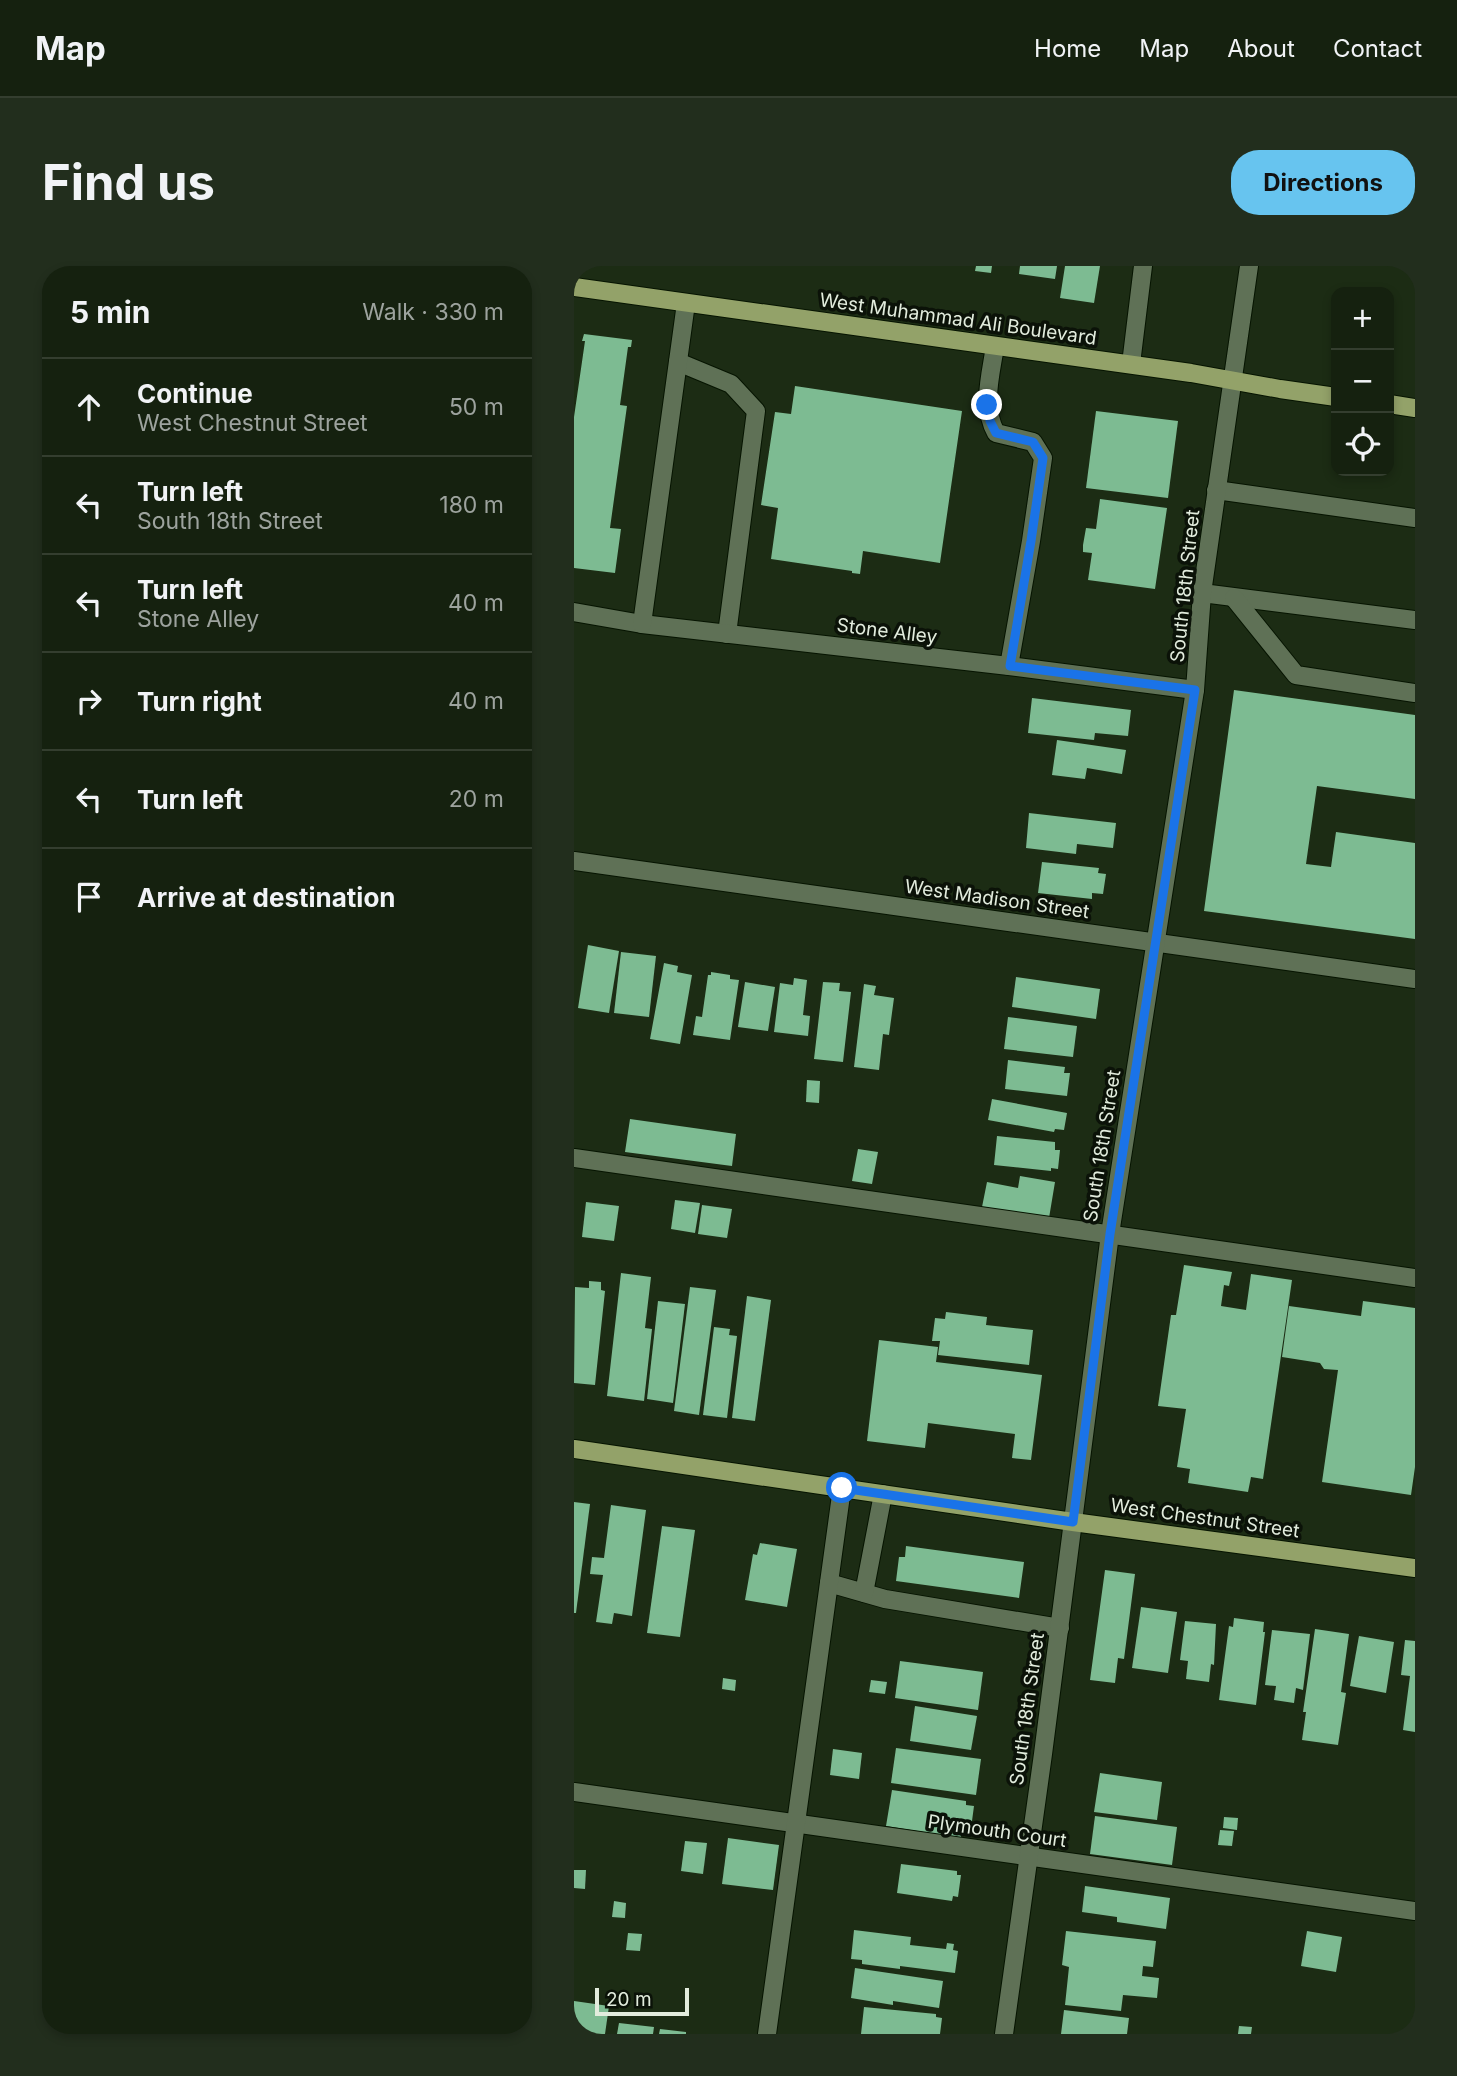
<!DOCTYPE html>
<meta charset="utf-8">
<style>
body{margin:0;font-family:Inter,sans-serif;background:#222e1d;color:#f1f3f6}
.controls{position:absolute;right:21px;top:21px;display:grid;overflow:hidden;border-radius:14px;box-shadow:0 4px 10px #0003}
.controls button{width:63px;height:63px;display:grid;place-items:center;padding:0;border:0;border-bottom:2px solid #343e2f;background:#15210f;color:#f1f3f6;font:35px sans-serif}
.scale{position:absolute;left:21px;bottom:18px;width:94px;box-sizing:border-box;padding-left:7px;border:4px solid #e2ecdd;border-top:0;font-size:19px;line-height:24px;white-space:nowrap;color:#e2ecdd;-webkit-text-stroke:5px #0b1208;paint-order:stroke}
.stop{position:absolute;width:21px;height:21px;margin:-16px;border:5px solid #1a73e8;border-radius:50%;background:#fff}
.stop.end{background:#1a73e8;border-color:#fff;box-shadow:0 2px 7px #0008}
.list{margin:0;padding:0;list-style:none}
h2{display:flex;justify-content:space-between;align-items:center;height:91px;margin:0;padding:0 28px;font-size:30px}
h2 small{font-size:23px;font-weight:400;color:#9da39e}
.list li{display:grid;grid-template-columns:46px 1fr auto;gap:21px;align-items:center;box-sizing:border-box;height:98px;padding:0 28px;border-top:2px solid #343e2f}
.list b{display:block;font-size:26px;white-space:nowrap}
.list p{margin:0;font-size:23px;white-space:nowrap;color:#9da39e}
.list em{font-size:23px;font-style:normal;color:#9da39e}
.icon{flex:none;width:38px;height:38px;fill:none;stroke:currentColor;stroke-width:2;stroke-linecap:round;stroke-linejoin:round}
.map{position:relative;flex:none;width:841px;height:1768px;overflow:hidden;border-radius:28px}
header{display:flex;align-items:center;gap:42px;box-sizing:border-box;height:98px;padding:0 35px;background:#15210f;border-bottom:2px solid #343e2f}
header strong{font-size:33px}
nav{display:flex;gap:38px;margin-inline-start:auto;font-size:24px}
.intro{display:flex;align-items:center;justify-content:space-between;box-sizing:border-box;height:168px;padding:0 42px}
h1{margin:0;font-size:49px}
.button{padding:18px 32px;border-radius:28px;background:#67c4ef;color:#111;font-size:24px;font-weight:700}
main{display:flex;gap:42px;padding:0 42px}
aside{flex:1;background:#15210f;border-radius:28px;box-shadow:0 4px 10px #0003}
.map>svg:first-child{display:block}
.building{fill:#7dbb92}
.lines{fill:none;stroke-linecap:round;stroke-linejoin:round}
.minor-casing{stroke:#061401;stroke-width:20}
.major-casing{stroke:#061401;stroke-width:20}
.minor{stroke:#5f7156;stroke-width:18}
.major{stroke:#93a269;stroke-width:18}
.route{stroke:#1a73e8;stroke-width:9}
.labels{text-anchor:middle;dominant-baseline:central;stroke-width:7;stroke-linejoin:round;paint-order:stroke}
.street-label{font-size:19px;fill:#e2ecdd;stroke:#0b1208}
</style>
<header>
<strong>Map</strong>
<nav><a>Home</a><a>Map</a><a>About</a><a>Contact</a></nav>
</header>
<div class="intro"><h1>Find us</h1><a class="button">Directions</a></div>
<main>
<aside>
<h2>5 min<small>Walk · 330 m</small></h2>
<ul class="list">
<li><svg class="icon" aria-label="ahead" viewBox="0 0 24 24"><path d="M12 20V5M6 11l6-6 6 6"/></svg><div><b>Continue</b><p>West Chestnut Street</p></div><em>50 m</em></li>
<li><svg class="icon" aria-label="left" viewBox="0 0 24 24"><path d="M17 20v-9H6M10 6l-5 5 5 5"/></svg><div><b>Turn left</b><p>South 18th Street</p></div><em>180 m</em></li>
<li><svg class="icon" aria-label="left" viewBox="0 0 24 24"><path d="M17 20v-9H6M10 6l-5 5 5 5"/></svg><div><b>Turn left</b><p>Stone Alley</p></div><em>40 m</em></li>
<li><svg class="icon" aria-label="right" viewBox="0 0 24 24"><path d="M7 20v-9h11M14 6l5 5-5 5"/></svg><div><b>Turn right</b></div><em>40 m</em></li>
<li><svg class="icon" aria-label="left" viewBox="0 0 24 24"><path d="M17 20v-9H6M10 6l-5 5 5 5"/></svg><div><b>Turn left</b></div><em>20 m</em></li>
<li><svg class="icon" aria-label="arrive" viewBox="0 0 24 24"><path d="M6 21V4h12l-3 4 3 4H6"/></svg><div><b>Arrive at destination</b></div></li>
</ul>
</aside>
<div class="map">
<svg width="841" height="1768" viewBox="0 0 841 1768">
<rect width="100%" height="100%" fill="#1c2c14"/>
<!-- building -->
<g class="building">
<polygon points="402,0 418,0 417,7 401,5"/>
<polygon points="446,0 483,0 481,13 445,8"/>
<polygon points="491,0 526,0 520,37 486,32"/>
<polygon points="10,68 58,74 57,81 54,81 46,139 53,140 36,262 47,263 41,307 0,302 0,151 11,75 8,75"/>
<polygon points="221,120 388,145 366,297 289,285 286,308 278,307 278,305 197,293 204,242 187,239 201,146 217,148"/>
<polygon points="522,145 604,155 594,232 512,222"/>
<polygon points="526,233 593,242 581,323 514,314 518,287 509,286 509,279 512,262 522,263"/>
<polygon points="660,424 841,449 841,533 743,520 732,598 757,601 762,566 841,577 841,673 630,645"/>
<polygon points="458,432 557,444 554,470 521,467 520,474 454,467"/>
<polygon points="483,474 552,484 548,508 513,502 511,513 478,509"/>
<polygon points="455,547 542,557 539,582 503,578 502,588 452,582"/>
<polygon points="468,596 525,602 524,607 532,608 529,628 518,627 518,633 464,627"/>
<polygon points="14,679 45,685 35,747 4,742"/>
<polygon points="47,686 82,690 75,751 40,747"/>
<polygon points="90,697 104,700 103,706 118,709 106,778 76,773"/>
<polygon points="137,706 156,709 156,713 165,714 156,774 119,769 122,750 128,751 134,709 137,709"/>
<polygon points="442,711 526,723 522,753 438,741"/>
<polygon points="220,712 233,714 229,749 236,750 234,770 200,766 206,717 219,719"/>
<polygon points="171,716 201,721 194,765 164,761"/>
<polygon points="249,716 266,717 265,725 277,726 269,796 240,793"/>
<polygon points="290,718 302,720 300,729 320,732 315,769 309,768 305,804 280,801"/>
<polygon points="434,751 503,760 499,791 430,783"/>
<polygon points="434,794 491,801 490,807 496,807 493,830 431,823"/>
<polygon points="233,814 246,815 245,837 232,836"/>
<polygon points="418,833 493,847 490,864 481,863 480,866 414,854"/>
<polygon points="56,853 162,868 158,900 51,886"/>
<polygon points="423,870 481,876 481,884 486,884 484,903 477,902 477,905 420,899"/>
<polygon points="284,883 304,886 298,918 278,915"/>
<polygon points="446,910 481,916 475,952 408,941 413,916 444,922"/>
<polygon points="101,934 126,937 121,967 97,963"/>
<polygon points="12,936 45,940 40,975 8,971"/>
<polygon points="128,939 158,943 153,972 124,968"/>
<polygon points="610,999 658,1006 655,1020 650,1019 647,1040 672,1044 677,1008 718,1014 689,1213 677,1211 674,1226 614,1217 616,1203 603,1201 612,1143 584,1140 597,1049 602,1049"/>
<polygon points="47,1007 77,1011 71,1062 78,1063 70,1135 33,1130"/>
<polygon points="15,1015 27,1016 27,1024 31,1025 21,1119 0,1117 1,1021 15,1022"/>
<polygon points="116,1021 142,1024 125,1149 100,1145"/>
<polygon points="173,1030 197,1034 181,1155 158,1152"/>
<polygon points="84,1035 111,1038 99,1137 73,1133"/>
<polygon points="789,1035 841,1042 841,1201 837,1229 748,1216 764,1104 750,1103 746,1097 708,1091 715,1040 787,1050"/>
<polygon points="372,1046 413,1051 412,1059 459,1064 455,1099 364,1089 366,1075 358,1075 361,1052 371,1053"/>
<polygon points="140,1061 156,1063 155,1069 163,1070 153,1152 129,1149"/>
<polygon points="305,1074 364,1081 362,1096 468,1109 457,1194 438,1192 441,1168 354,1157 351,1182 293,1175"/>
<polygon points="0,1236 16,1238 2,1347 0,1347"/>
<polygon points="37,1239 72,1244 58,1350 40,1347 38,1358 22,1356 29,1309 16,1308 18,1291 30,1292"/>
<polygon points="88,1260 121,1264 106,1371 73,1367"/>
<polygon points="186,1277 223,1283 213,1341 171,1334 179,1288 183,1289"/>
<polygon points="332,1280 450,1296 445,1332 322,1315 325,1291 331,1291"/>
<polygon points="531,1304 561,1308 550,1393 544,1392 541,1417 516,1414"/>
<polygon points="567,1341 603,1346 594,1407 558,1402"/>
<polygon points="660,1352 690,1356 689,1366 691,1366 682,1439 645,1434 655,1360 659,1361"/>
<polygon points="611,1355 642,1358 640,1399 637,1398 635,1416 612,1413 614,1395 606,1394"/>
<polygon points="741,1363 775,1368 767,1426 772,1427 764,1479 728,1474 732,1446 729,1446"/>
<polygon points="698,1364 736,1368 729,1424 722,1422 720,1437 700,1434 702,1420 691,1419"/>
<polygon points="785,1370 820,1376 812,1427 776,1420"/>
<polygon points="831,1374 841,1375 841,1466 829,1464 836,1410 827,1409"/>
<polygon points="326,1395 409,1406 404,1444 321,1432"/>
<polygon points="149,1412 162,1414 161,1425 148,1423"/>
<polygon points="297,1414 313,1416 311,1428 295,1426"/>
<polygon points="341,1440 403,1450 397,1484 336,1475"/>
<polygon points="322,1482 407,1493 402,1529 317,1517"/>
<polygon points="259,1483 288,1487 285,1513 256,1509"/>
<polygon points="526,1507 588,1516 583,1554 520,1546"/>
<polygon points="318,1524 392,1535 392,1539 400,1540 396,1570 387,1568 387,1572 312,1560"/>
<polygon points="521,1550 603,1561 598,1599 516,1588"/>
<polygon points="650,1551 664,1552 663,1564 649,1562"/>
<polygon points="646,1564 660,1565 658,1580 644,1579"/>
<polygon points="154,1572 205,1579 199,1624 148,1618"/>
<polygon points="111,1575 133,1577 129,1608 107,1605"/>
<polygon points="327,1598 383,1605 383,1609 387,1609 384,1631 379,1630 378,1635 323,1627"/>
<polygon points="0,1604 12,1604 11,1623 0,1622"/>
<polygon points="511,1620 596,1632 592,1663 543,1656 543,1651 508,1646"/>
<polygon points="40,1635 52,1637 51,1652 38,1651"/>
<polygon points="280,1664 337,1671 336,1679 372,1683 373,1677 380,1678 379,1684 384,1685 381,1707 326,1700 326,1703 288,1698 288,1694 277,1693"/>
<polygon points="492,1665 582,1675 579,1701 569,1700 568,1710 585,1712 583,1732 549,1729 547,1745 491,1739 495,1701 488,1699"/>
<polygon points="733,1665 768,1671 762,1706 727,1700"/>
<polygon points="54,1667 68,1668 66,1685 52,1684"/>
<polygon points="281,1702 369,1715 365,1742 319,1735 319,1739 277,1732"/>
<polygon points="0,1735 35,1740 31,1768 0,1768"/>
<polygon points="290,1741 362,1748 362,1751 368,1752 366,1768 287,1768"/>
<polygon points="490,1744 555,1752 553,1768 487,1768"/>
<polygon points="45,1757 80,1761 79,1768 43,1768"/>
<polygon points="665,1760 678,1761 677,1768 664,1768"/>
<polygon points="86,1763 112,1766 112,1768 85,1768"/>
</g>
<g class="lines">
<!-- minor casing -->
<g class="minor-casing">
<g id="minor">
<path d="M421,80c-4,28 -14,60 1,87l37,9 10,16 -12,83 -22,125"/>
<polyline points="104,96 157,118 182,145 153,368"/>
<polyline points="557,98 569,0"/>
<polyline points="642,224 841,252"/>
<polyline points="628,327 841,354"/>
<polyline points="660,332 722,409 841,427"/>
<polyline points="0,346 68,358 435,400 621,424"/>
<polyline points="68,358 112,37"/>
<polyline points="0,595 841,713"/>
<polyline points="0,892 841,1012"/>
<polyline points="255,1317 311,1333 486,1362"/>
<polyline points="290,1327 309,1228"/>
<polyline points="0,1526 841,1645"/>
<polyline points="193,1768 268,1222"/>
<polyline points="430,1768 469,1488 536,968 621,424 628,327 675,0"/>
</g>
</g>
<!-- major casing -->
<g class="major-casing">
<g id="major">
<polyline points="0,21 617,107 706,123 762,131"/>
<polyline points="815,138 841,142"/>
<polyline points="0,1183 499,1256 841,1302"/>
</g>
</g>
<!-- minor -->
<use href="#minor" class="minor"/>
<!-- major -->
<use href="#major" class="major"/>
</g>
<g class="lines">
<!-- route -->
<polyline class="route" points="268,1222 499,1256 536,968 621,424 436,400 457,275 469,192 459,176 422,167 416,155 413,139"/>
</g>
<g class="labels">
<!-- street labels -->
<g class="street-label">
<text transform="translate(384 53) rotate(8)">West Muhammad Ali Boulevard</text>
<text transform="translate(611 320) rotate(-84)">South 18th Street</text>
<text transform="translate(313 365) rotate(7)">Stone Alley</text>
<text transform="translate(423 633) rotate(8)">West Madison Street</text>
<text transform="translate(528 880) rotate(-81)">South 18th Street</text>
<text transform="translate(631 1252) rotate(8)">West Chestnut Street</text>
<text transform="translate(453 1443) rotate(-82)">South 18th Street</text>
<text transform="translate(423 1565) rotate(8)">Plymouth Court</text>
</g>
</g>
</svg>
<div class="controls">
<button>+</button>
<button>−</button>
<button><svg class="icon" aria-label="locate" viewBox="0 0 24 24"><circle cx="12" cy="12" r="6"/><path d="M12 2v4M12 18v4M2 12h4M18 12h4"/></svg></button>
</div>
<div class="scale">20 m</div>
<div class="stop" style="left:268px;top:1222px"></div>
<div class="stop end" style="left:413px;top:139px"></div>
</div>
</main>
